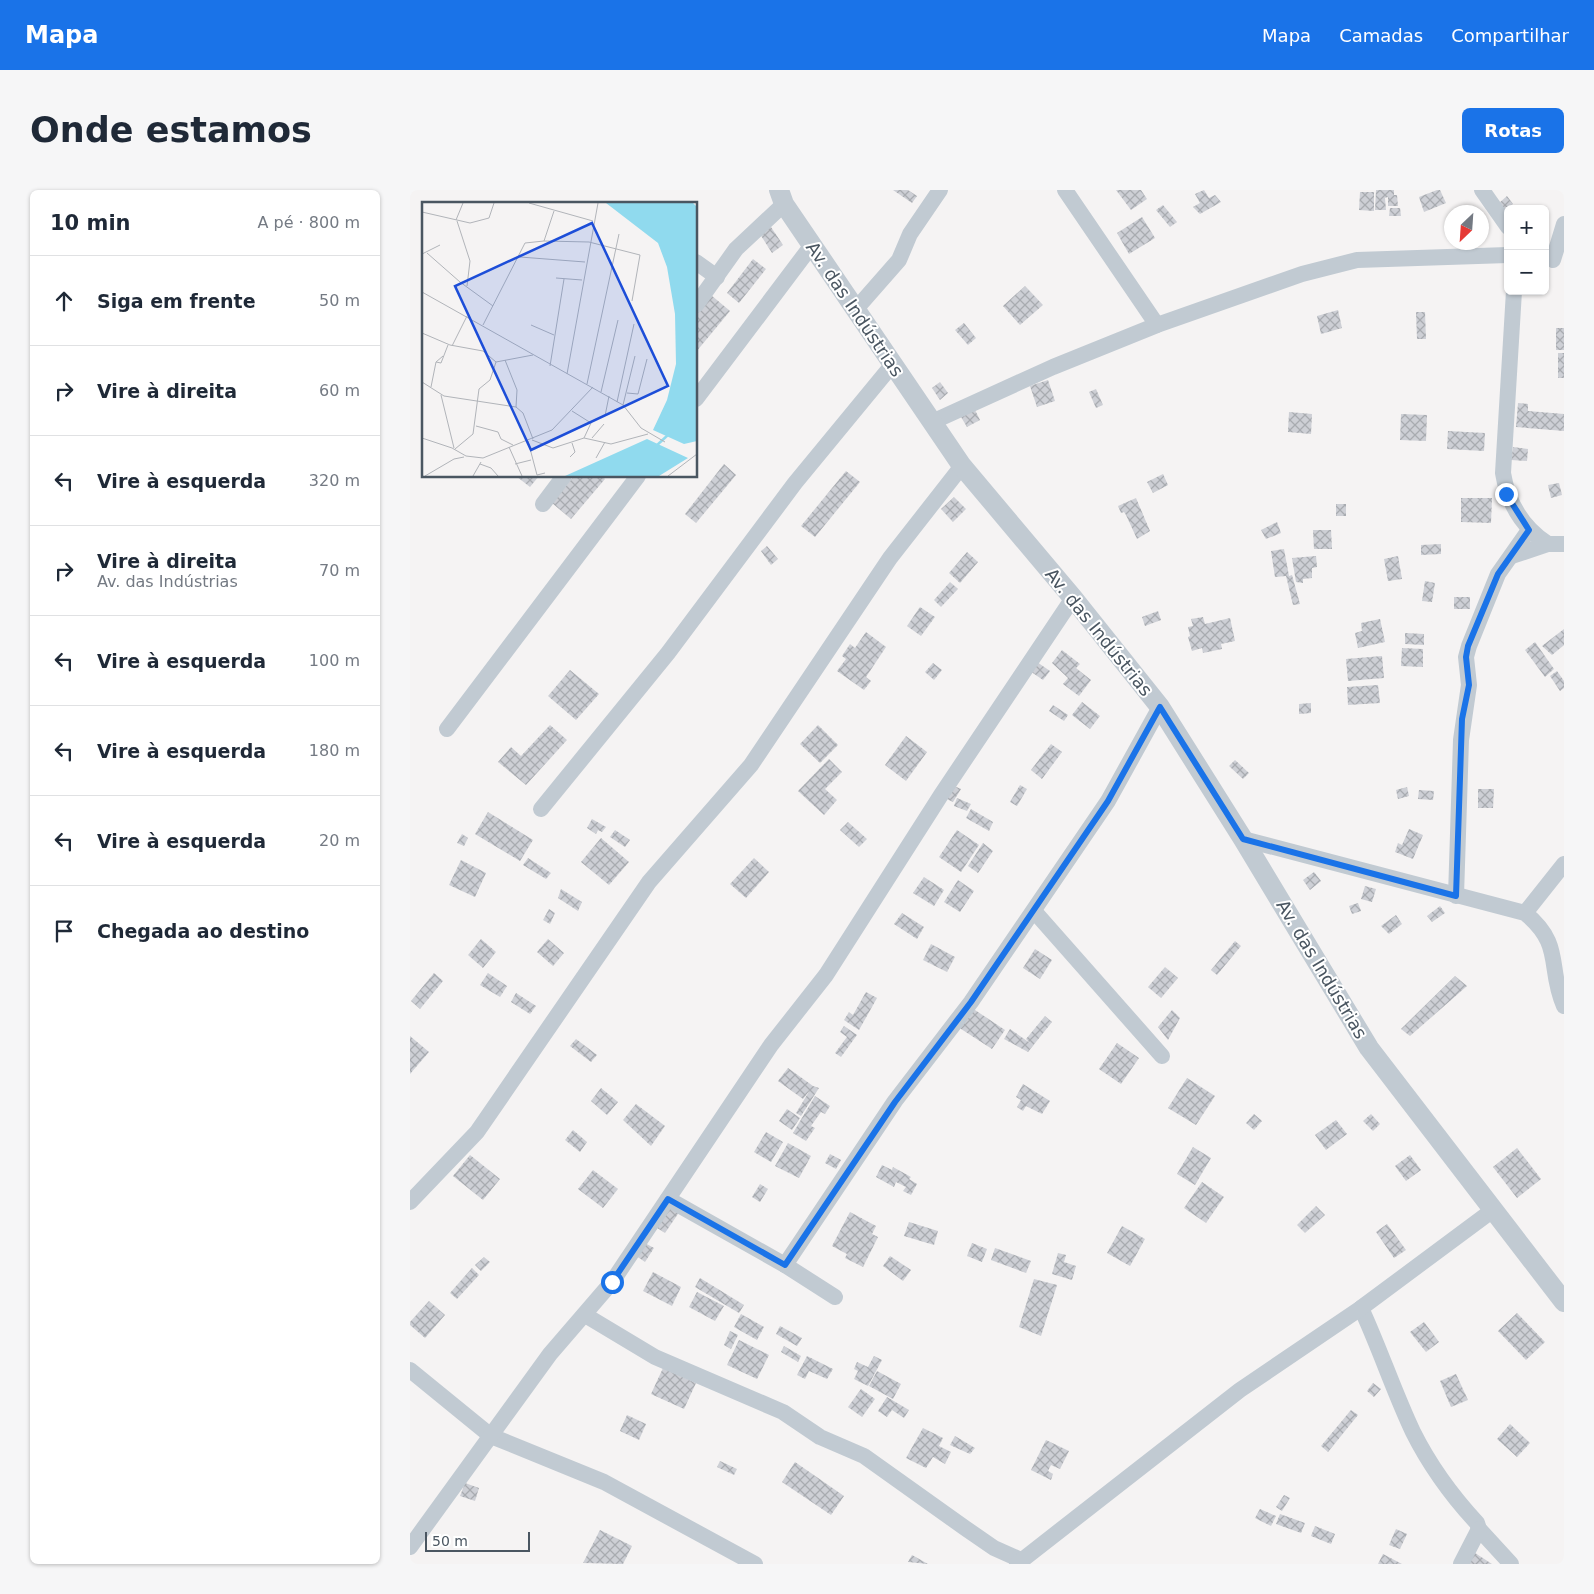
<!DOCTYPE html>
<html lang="pt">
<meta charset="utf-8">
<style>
body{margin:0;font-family:"DejaVu Sans",sans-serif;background:#f6f6f7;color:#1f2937}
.controls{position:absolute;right:15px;top:15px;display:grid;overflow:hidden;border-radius:8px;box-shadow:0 1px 4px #0004}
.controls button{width:45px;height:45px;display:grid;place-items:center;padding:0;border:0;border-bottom:1px solid #e0e1e3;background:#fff;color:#1f2937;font:25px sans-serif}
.compass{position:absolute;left:1034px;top:15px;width:45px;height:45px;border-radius:50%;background:#fff;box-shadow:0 1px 4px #0004;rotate:205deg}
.scale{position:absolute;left:15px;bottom:12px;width:105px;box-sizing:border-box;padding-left:5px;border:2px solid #4a5661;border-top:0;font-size:14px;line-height:18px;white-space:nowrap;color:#4a5661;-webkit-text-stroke:4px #fff;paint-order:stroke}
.stop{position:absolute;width:15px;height:15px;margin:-11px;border:4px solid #1a73e8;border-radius:50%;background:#fff}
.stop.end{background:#1a73e8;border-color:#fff;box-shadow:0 1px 5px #0008}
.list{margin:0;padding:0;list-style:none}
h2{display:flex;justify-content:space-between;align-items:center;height:65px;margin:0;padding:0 20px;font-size:21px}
h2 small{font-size:16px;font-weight:400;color:#747a83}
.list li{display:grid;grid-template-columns:32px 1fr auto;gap:15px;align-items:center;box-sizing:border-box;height:90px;padding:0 20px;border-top:1px solid #e0e1e3}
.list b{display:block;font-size:19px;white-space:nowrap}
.list p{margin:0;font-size:16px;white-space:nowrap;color:#747a83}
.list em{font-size:16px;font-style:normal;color:#747a83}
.icon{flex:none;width:28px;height:28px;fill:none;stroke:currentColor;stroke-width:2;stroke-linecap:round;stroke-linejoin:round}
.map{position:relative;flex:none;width:1154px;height:1374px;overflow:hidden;border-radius:8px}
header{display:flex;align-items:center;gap:30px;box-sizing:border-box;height:70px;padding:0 25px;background:#1a73e8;color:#fff}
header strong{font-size:24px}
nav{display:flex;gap:28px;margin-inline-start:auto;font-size:18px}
.intro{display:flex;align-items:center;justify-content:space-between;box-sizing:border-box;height:120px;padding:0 30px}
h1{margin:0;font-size:35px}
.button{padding:12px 22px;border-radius:8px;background:#1a73e8;color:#fff;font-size:18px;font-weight:700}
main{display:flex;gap:30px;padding:0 30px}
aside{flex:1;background:#fff;border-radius:8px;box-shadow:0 1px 4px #0004}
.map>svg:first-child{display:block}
.building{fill:url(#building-cross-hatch)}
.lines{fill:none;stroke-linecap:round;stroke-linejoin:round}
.minor{stroke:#c1cad2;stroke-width:16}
.tertiary{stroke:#c1cad2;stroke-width:20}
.route{stroke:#1a73e8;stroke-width:6}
.labels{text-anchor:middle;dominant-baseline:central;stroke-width:4;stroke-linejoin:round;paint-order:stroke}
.street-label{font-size:18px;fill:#4a5661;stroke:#fff}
.inset-river{fill:none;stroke:#90daee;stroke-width:2.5}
.inset-road{fill:none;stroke:#b1b4b9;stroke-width:1}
.view{fill:#1d4ed8;fill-opacity:0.15;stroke:#1d4ed8;stroke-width:2.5}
.inset-edge{fill:none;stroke:#4a5661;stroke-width:2.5}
</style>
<header>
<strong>Mapa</strong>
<nav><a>Mapa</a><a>Camadas</a><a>Compartilhar</a></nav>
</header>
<div class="intro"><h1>Onde estamos</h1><a class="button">Rotas</a></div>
<main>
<aside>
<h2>10 min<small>A pé · 800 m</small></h2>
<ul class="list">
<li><svg class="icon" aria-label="ahead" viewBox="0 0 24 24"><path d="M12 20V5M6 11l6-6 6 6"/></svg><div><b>Siga em frente</b></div><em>50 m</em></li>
<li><svg class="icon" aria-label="right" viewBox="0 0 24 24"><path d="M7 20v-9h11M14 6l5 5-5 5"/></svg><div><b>Vire à direita</b></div><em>60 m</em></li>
<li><svg class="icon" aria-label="left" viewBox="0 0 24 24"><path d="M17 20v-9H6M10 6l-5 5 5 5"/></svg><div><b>Vire à esquerda</b></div><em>320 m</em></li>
<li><svg class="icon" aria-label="right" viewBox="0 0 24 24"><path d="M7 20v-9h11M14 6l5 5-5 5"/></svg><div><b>Vire à direita</b><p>Av. das Indústrias</p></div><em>70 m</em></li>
<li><svg class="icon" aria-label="left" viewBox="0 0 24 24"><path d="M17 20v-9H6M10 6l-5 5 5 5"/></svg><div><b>Vire à esquerda</b></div><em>100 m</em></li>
<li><svg class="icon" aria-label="left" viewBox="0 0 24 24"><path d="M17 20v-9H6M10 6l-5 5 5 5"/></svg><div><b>Vire à esquerda</b></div><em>180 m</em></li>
<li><svg class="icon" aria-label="left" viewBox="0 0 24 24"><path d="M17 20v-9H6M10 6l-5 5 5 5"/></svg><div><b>Vire à esquerda</b></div><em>20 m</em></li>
<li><svg class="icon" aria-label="arrive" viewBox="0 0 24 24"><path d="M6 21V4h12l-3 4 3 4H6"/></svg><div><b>Chegada ao destino</b></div></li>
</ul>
</aside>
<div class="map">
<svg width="1154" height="1374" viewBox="0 0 1154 1374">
<defs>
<pattern id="building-cross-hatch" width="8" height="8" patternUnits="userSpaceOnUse" patternTransform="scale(1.25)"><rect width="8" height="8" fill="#cdcfd5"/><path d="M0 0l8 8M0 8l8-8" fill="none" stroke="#a8abb0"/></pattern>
</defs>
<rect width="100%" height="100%" fill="#f5f3f3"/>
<!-- building -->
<g class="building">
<polygon points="483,0 498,0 507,6 502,13"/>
<polygon points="706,0 731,0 737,9 721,20"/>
<polygon points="794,0 799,8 805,5 811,12 790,24 783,17 790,13 785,4"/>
<polygon points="966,0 984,0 984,5 987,5 988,16 978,16 978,7 975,8 976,20 965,20"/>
<polygon points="1027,0 1030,0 1036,13 1014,22 1009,7"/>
<polygon points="950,2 964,2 964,21 949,20"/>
<polygon points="1097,6 1103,14 1096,20 1089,13"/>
<polygon points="753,15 767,32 760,37 746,20"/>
<polygon points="980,18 990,18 991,26 979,26"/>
<polygon points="732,27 745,48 719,64 707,43"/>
<polygon points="359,34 373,55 362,63 348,41"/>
<polygon points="343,69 356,79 329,113 317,103"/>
<polygon points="615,96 633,115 610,135 593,116"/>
<polygon points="301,105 320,121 286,162 286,123"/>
<polygon points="928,120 932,138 911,144 907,126"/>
<polygon points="1006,122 1015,122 1016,149 1007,149"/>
<polygon points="554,133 566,148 558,155 545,140"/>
<rect x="1146" y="138" width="8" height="22"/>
<rect x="1148" y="163" width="6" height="25"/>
<polygon points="638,190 645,211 627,217 620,196"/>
<polygon points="530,192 538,203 530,210 522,198"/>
<polygon points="686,199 693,215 686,218 679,202"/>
<polygon points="1108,213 1118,214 1118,221 1154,224 1154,241 1106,237"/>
<polygon points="565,220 570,230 557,237 551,227"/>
<polygon points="879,222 902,224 901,244 878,242"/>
<polygon points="991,224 1017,225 1016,251 990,250"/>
<polygon points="1038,241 1075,243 1074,261 1037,259"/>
<polygon points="1103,257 1118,259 1117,271 1101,270"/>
<polygon points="314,274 326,285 286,333 275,324"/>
<polygon points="436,281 450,292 405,347 391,336"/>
<polygon points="753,284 758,295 743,303 737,292"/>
<polygon points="106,286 129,286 120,297"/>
<polygon points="164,286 192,286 195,289 161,329 142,313"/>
<polygon points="1149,293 1152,305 1141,308 1138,295"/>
<polygon points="544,307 556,319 543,332 531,319"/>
<polygon points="726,308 740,341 727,349 716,325 714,322 711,323 708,316"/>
<polygon points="1051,308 1082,308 1081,333 1051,332"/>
<rect x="926" y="314" width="10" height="12"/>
<polygon points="867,332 871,343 856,349 851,340"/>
<polygon points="903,340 921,340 922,359 904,359"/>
<polygon points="1031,354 1031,364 1011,365 1011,355"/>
<polygon points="357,356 368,369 361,375 351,361"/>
<polygon points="874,359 879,386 882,385 890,414 883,415 876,386 865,387 861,361"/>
<polygon points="557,362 568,372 550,393 539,383"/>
<polygon points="906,366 907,377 902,378 902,388 893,389 893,393 886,392 882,368"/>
<polygon points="988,366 992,389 978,391 974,369"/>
<polygon points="1015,391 1025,393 1022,412 1012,411"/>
<polygon points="540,392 548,399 531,417 524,410"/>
<rect x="1044" y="407" width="16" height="12"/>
<polygon points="510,417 525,427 511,446 497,436"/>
<polygon points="748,421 751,430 735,436 732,427"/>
<polygon points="793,427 795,434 820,428 825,451 811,454 812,459 793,463 792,458 782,461 778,447 780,446 778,437 783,436 781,429"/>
<polygon points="970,429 975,452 948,458 945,443 952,441 951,433"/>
<polygon points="1154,439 1154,455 1142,465 1132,456"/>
<polygon points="456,442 476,457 456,487 461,491 454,500 427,481 436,469 432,466 440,454 445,458"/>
<polygon points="995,443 1014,444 1014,455 995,454"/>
<polygon points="1125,452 1144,479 1135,487 1115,460"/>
<polygon points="992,458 1013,459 1013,477 991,476"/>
<polygon points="652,460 670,474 666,478 681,490 669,506 653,494 658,488 642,473"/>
<polygon points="972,466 974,488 938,491 936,469"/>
<polygon points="627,472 640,481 633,490 620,481"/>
<polygon points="523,473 532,480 524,490 515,482"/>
<polygon points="160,480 189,504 166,530 138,506"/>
<polygon points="1147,481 1154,491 1154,498 1150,501 1140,486"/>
<polygon points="968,495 970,513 938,515 937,497"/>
<polygon points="672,512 690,526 680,539 662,525"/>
<polygon points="901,513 901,523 889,524 889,514"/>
<polygon points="643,515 658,525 654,531 639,521"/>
<polygon points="140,535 157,550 116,595 88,572 101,557 111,566"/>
<polygon points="408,535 428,555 410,573 390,554"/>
<polygon points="496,546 517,562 496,591 475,575"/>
<polygon points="641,554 652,562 632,589 621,580"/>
<polygon points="419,569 432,582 415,599 427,610 414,625 388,601"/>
<polygon points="825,570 839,583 833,589 819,576"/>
<polygon points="542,595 551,599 543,612 535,608"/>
<polygon points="610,595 617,599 607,616 600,612"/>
<polygon points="997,597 999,606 988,609 986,600"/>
<polygon points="1068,599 1084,599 1083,618 1068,618"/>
<polygon points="1009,600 1024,601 1023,610 1008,609"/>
<polygon points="547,608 561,614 557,621 544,616"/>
<polygon points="561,619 583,632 579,641 556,628"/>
<polygon points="78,622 123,650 110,671 65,644"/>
<polygon points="182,629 196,637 192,642 188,640 186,644 177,638"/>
<polygon points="438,632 457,649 449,657 430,640"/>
<polygon points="999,639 1013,645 1003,669 985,662 988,653 992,655"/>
<polygon points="205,640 220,650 215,657 200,647"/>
<polygon points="547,640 569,655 551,682 529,667"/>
<polygon points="52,644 58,648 54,656 47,653"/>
<polygon points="191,648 219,672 199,695 171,672"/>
<polygon points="573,653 583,661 568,683 558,676"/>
<polygon points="118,668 141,683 136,689 113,675"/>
<polygon points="344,668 359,682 336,708 320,694"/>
<polygon points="51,670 76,683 65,707 39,695"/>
<polygon points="904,682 911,691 900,700 893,690"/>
<polygon points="514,687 534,700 524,716 503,703"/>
<polygon points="548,690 564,701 550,722 534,712"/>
<polygon points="955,696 966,699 962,712 951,709"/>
<polygon points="151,699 172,712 168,721 148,708"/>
<polygon points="948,713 951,721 942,724 939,716"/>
<polygon points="1030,716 1035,723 1022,732 1017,726"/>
<polygon points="139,719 145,723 140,734 133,730"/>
<polygon points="492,723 514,737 507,749 484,734"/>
<polygon points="986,725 992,734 979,744 971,736"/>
<polygon points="71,749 86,762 73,778 58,765"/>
<polygon points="138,749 154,763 143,776 127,762"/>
<polygon points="825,751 831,756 807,785 801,780"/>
<polygon points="521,754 545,767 537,782 513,770"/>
<polygon points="625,759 642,770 630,789 613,778"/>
<polygon points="755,777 768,788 751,808 738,797"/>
<polygon points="24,783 33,791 10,819 1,811"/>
<polygon points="78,783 97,796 90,807 70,795"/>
<polygon points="1045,786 1057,796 1000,846 991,839"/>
<polygon points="456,802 467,808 449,840 434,830 439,822 443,825"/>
<polygon points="106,803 126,816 120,824 101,812"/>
<polygon points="562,818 595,840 582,859 548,837"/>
<polygon points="762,820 770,828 758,850 748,837"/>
<polygon points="635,826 642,832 618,862 594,849 600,839 620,853 616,849"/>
<polygon points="434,836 447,845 431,867 425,863 437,847 430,842"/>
<polygon points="0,846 19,862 0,884"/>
<polygon points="166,849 187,865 181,872 160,856"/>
<polygon points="707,853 729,868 711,894 689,879"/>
<polygon points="378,878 403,896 409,898 391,926 386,923 400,900 393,909 368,891"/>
<polygon points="777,888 805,906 786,935 758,918"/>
<polygon points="613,894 640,911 632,924 616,916 613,921 607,917 611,910 606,907"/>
<polygon points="191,898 208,912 197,925 181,911"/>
<polygon points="405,906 420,916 415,924 411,922 401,936 405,938 396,951 383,943"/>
<polygon points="226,914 255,936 241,956 213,930"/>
<polygon points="377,919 390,928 382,940 369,931"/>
<polygon points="844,924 852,931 844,940 836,933"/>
<polygon points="961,924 970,934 963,941 953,931"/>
<polygon points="926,930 937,944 916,960 905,945"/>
<polygon points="163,940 177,952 170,962 155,950"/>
<polygon points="356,942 373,952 361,972 344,962"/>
<polygon points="378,953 401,966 389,988 365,976"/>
<polygon points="783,957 801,968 785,995 767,984"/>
<polygon points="1107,958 1131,989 1107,1008 1083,977"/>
<polygon points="420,964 431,970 426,979 415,973"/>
<polygon points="60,965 90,989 73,1010 43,986"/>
<polygon points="1000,965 1011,980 996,991 985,976"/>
<polygon points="472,975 482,980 483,977 501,987 499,989 507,994 501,1005 493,1001 496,997 486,992 484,997 466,987"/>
<polygon points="183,980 208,999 193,1018 168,999"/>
<polygon points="792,992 814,1007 796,1033 774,1018"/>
<polygon points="350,994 358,999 350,1012 342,1007"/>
<polygon points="259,1014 270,1021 255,1043 244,1036"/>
<polygon points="906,1016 915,1025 895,1043 887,1035"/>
<polygon points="440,1022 466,1036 462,1044 468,1047 453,1077 435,1068 437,1064 422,1056"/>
<polygon points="499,1032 528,1041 524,1055 494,1046"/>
<polygon points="977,1034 996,1060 984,1068 966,1042"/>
<polygon points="712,1036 735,1049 720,1076 697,1063"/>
<polygon points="233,1052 244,1058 235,1072 225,1065"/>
<polygon points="562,1053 577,1059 572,1072 557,1066"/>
<polygon points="585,1058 621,1071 616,1083 581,1070"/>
<polygon points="648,1063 656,1065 654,1072 666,1076 662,1090 642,1084"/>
<polygon points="480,1066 501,1080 493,1091 473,1076"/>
<polygon points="74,1067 80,1072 71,1081 65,1075"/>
<polygon points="62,1078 69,1085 47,1109 40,1103"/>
<polygon points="243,1082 271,1097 262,1116 233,1101"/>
<polygon points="290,1088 334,1115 329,1123 285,1097"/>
<polygon points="624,1089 647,1095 631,1146 609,1137"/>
<polygon points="287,1102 314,1116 305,1131 279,1117"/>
<polygon points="19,1111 35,1125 15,1148 0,1135 0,1132"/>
<polygon points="1107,1123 1135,1152 1116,1170 1088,1141"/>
<polygon points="331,1124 354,1137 347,1150 324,1137"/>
<polygon points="1014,1132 1029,1152 1016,1162 1000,1142"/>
<polygon points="370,1136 392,1148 387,1156 366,1144"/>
<polygon points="320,1141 328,1145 321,1159 314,1155"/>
<polygon points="329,1150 359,1165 347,1189 317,1175"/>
<polygon points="374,1156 391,1166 388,1172 371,1162"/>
<polygon points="397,1166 423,1179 417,1189 399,1181 395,1189 387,1185"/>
<polygon points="464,1166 472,1170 458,1196 444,1189 448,1181 444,1179 447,1172 458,1177"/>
<polygon points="253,1178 286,1193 274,1219 241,1204"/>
<polygon points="467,1181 491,1194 483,1209 459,1196"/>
<polygon points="1046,1184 1058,1210 1041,1217 1030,1191"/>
<polygon points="963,1193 971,1199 964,1207 957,1201"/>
<polygon points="451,1199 465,1209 452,1227 438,1217"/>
<polygon points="477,1207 499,1220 494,1228 482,1220 477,1227 468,1221"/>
<polygon points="941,1220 948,1225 918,1262 911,1256"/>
<polygon points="217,1225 236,1234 229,1250 210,1241"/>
<polygon points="1100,1234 1120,1253 1107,1267 1087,1249"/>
<polygon points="513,1238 533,1248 529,1256 541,1262 535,1274 523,1267 516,1278 496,1268"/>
<polygon points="545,1246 565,1258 560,1264 540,1255"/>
<polygon points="636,1250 659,1261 650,1279 641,1275 638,1281 643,1284 641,1290 621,1280"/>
<polygon points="310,1271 327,1279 324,1285 307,1277"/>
<polygon points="385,1272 434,1306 421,1325 372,1292"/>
<polygon points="55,1293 69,1298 65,1311 50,1306"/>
<polygon points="874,1305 880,1308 872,1321 866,1317"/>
<polygon points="850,1319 866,1326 861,1336 845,1328"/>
<polygon points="870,1324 895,1333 891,1343 866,1334"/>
<polygon points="905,1336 925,1344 921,1354 901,1346"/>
<polygon points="986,1339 997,1344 990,1359 979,1355"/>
<polygon points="190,1340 222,1356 213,1374 173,1373"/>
<polygon points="1062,1361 1082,1374 1055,1374"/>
<polygon points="973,1364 992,1374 968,1374"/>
<polygon points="502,1365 518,1374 498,1372"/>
</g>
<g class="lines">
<!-- minor -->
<g class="minor">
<polyline points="655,0 747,135"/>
<polyline points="1072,0 1098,37"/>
<polyline points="1143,70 1154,34"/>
<polyline points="286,72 307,87"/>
<path d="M1104,101l-11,182c5,31 19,54 45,71"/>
<polyline points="286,115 326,59 374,14"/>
<polyline points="446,119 489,70 500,44 530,0"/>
<polyline points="286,209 402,55"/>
<polyline points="522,232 643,177 747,135 892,84 947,70 1098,65"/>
<polyline points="133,314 154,286"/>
<polyline points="1102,366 1138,354 1154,354"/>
<polyline points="37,539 228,286"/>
<polyline points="131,619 258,463 385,293 483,174"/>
<path d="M833,649l282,74c39,32 22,54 39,93"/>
<polyline points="1046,706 1051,550 1059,495 1056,467 1059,456 1088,384 1119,340"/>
<polyline points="624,721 752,866"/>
<polyline points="1115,723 1154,674"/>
<polyline points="258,1009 375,1075 425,1107"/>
<polyline points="0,1012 67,942 239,692 341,575 480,368 552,276"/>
<polyline points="375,1075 485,911 561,812 698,611 750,517"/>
<path d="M951,1118c19,41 33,84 52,124 17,34 39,64 64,91l2,6 32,35"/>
<polyline points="175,1125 245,1167 373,1222 410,1247 454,1266 555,1338 584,1358 611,1370"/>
<polyline points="0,1180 81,1246 194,1292 345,1374"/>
<polyline points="0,1357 140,1164 202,1092 361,855 416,785 531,605 663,408"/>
<polyline points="607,1374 830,1200 951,1118 1083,1020"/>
<polyline points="1051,1374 1069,1339"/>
</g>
<!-- tertiary -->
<polyline class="tertiary" points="369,0 374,14 552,276 663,408 750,517 833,649 959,858 1154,1112"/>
</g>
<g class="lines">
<!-- route -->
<polyline class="route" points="202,1092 258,1009 375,1075 485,912 561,812 698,611 750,517 833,649 1046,706 1052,529 1059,495 1056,467 1058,456 1088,384 1119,340 1096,304"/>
</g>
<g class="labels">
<!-- street labels -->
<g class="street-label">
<text transform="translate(445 119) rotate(56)">Av. das Indústrias</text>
<text transform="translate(689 442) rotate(51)">Av. das Indústrias</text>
<text transform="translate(912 779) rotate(59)">Av. das Indústrias</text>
</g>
</g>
<!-- overview -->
<g transform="translate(12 12)">
<rect width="275" height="275" fill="#f5f3f3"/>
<path d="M184,1h87l4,4v234l-13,3 -31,-14 14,-30 9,-36 -1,-50 -8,-47 -9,-24zM225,237l41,19 -29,18h-94z" fill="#90daee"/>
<path class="inset-river" d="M233,245l14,-13"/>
<path class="inset-road" d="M107,1l64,18M0,10l48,11 19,-5 5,-15M34,18l7,-17M35,19l13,40 -3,25M122,39l45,1 51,13 -8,46M5,51l33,29 33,24M0,52l18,-9M98,55l65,5M134,76l26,2M0,90l201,113 18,23 24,14M61,123l42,-82 19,-2 10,-30M109,123l23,10M0,131l28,12 33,6 13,11 37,-7M30,144l15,-30M83,158l12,30 -1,17M14,160l5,1 7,-18M128,164l14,-87M145,172l31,-171M0,180l22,14 72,11 7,6 10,26M165,182l32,-150M9,185l5,-25 7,-6M179,190l17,-72M205,191l11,1 9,-35M19,193l13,53M195,200l17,-78M201,203l12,-49M150,209l19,12 -7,15M183,214l4,-20M54,224l22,6 3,7 12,6M0,236l30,10 14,8 17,2 69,-28 41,-43M170,236l12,-14M110,238l21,8 31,-10 27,6 37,-10M106,239l9,34 8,-2M87,245l13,29M33,247l18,-15 6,-45 11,-9 6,-18M148,255l5,-5 -3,-9M174,256l9,-16M58,262l11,4 7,8M93,262l16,-4M3,274l29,-17 10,-2M51,274l8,-14M246,274l29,-22"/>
<path class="view" d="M170,21l76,163 -137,64 -76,-164z"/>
<rect width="275" height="275" class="inset-edge"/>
</g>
</svg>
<div class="controls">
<button>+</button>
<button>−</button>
</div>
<svg class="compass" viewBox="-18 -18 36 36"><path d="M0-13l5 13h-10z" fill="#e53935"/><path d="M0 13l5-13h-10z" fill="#747a83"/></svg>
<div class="scale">50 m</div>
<div class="stop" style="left:202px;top:1092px"></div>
<div class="stop end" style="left:1096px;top:304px"></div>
</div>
</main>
